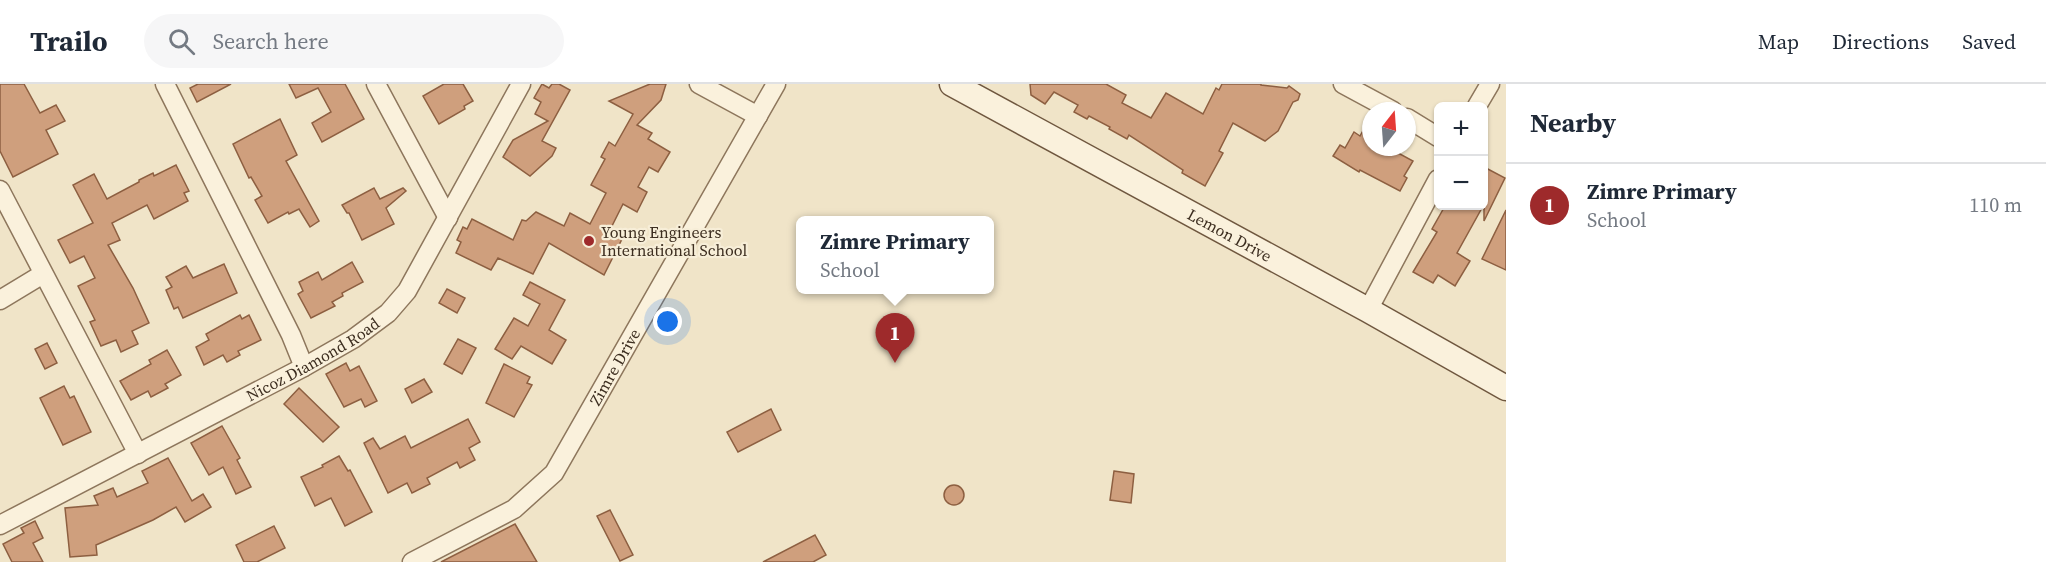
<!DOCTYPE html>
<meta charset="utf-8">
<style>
body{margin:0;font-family:"Source Serif 4",serif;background:#f6f6f7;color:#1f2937}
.controls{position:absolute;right:18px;top:18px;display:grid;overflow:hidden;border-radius:9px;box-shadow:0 2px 4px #0004}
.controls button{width:54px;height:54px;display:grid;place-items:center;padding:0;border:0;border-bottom:2px solid #e0e1e3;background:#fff;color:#1f2937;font:30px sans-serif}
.compass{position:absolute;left:1362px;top:18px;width:54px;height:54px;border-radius:50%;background:#fff;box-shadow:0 2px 4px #0004;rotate:17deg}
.you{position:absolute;left:668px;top:238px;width:21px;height:21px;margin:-15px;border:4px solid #fff;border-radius:50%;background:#1a73e8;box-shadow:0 0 0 9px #1a73e833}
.badge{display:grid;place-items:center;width:39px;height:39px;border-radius:50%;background:#9e2a2b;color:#fff;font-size:20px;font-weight:700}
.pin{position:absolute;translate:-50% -50px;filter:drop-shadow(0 2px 3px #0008)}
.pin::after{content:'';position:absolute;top:32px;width:21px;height:18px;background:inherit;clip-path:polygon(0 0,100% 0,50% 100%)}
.popup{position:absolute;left:796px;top:132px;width:198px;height:78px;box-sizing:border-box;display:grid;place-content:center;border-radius:9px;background:#fff;filter:drop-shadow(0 2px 4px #0005);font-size:20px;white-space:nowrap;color:#747a83}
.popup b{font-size:22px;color:#1f2937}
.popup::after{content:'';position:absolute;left:50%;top:100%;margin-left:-12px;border:12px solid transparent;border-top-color:#fff}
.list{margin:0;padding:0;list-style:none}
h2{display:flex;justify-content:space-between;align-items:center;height:78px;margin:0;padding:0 24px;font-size:26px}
h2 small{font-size:20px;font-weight:400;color:#747a83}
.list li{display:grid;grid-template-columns:39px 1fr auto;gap:18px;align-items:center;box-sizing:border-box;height:84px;padding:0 24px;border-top:2px solid #e0e1e3}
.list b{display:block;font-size:22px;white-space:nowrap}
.list p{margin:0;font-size:20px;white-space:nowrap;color:#747a83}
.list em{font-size:20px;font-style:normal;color:#747a83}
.icon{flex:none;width:33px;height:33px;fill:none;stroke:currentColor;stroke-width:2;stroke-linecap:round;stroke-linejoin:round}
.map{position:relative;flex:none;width:1506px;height:478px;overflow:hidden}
header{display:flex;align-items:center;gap:36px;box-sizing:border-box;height:84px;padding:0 30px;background:#fff;border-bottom:2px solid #e0e1e3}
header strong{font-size:28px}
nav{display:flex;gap:33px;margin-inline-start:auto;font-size:21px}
.search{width:420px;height:54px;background:#f6f6f7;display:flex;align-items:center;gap:15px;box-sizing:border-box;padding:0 21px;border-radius:33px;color:#747a83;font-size:22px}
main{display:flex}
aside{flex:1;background:#fff}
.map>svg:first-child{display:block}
.building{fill:#cf9f7d;stroke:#8d5f41;stroke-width:1.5}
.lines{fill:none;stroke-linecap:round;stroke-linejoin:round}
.street-casing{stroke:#8d765c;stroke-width:21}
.secondary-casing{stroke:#6f573f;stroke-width:27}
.street{stroke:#faf1dc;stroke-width:18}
.secondary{stroke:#faf1dc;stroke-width:24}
.poi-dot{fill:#9e2a2b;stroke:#f7eed8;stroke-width:2}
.labels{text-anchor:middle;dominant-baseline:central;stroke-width:4.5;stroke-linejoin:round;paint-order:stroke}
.poi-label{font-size:16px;fill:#3d2e20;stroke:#f7eed8;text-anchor:start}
.street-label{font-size:16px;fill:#3d2e20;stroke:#f7eed8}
</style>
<header>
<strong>Trailo</strong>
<div class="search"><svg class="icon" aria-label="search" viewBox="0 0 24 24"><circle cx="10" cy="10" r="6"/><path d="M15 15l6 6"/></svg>Search here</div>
<nav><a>Map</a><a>Directions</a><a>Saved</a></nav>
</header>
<main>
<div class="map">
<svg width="1506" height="478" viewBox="0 0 1506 478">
<rect width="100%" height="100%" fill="#f0e4c8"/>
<!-- building -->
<g class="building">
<polygon points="0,0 24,0 40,29 56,21 65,37 46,46 58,70 13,93 0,67"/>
<polygon points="198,0 231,0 197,18 190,4"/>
<polygon points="289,0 345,0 364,35 322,58 312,39 331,28 318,4 296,14"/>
<polygon points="444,0 463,0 473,17 464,22 465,25 439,40 423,12"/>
<polygon points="542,0 549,4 552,0 559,0 570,6 542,57 556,64 552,72 530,92 503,73 513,56 548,37 535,30 541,18 534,14"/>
<polygon points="650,0 666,0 661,16 637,41 652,49 648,55 670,68 658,88 649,83 638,103 647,108 637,128 623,120 610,146 623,153 604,191 549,159 533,190 498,174 491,186 456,169 461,158 457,156 463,143 467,145 472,135 513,156 522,136 526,137 536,128 564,142 570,129 590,140 606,109 591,101 605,75 601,73 609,58 615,62 633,30 609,17"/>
<polygon points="1030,0 1106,0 1126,11 1122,19 1151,34 1166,9 1203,30 1216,4 1219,6 1222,0 1261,0 1261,1 1287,4 1289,2 1300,10 1298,16 1293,18 1278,47 1265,57 1233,39 1219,67 1223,69 1205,102 1182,89 1183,86 1129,51 1127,55 1109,45 1110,43 1089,32 1087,35 1074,28 1078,21 1054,8 1045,20 1031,11"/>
<polygon points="1371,32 1371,63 1402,63 1398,69 1413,77 1404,92 1407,94 1400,107 1360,86 1359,88 1333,72 1340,61 1345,64 1354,48 1360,52"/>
<polygon points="280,35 297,71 286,77 319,137 310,143 299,125 289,130 288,128 268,139 255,116 262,112 251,93 249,94 233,60"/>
<polygon points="176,81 189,107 184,109 188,117 154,135 147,121 112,139 120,156 108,161 133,204 149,239 132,247 138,260 121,268 116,256 101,262 90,238 95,236 78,202 95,194 84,172 70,179 58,156 93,139 73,101 94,90 107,115 139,98 139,96 153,89 154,92"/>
<polygon points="1484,83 1505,94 1484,137"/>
<polygon points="374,104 380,115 403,104 406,107 386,124 394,140 362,156 349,129 347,129 342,121"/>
<polygon points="1445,122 1483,122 1457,169 1470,177 1455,202 1438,191 1433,199 1413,188 1437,148 1432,145"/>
<polygon points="1506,126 1506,186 1482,175"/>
<polygon points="352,178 363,198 342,209 343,212 332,218 335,222 311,234 298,210 303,207 299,198 318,188 322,196"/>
<polygon points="224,180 237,209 183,234 178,223 174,225 166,206 172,203 166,193 186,182 193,194"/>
<polygon points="530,198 565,216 549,246 566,256 552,280 521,262 512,275 495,265 514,234 528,242 540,220 523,211"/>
<polygon points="447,205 465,214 457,229 439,219"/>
<polygon points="240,231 242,235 249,231 261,256 238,267 240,271 227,278 223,271 204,281 196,263 209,256 206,250"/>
<polygon points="458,255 476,264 462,290 444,280"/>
<polygon points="47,259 57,279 45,285 35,265"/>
<polygon points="167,266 181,291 165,300 168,304 151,313 148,307 131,316 120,297 151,280 149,276"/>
<polygon points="346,279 350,287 359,282 377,317 365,323 361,315 344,323 326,290"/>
<polygon points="504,280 530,293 527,299 532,301 514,333 486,319"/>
<polygon points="424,295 432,308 412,319 405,305"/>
<polygon points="64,302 70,314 74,312 91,348 63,361 40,314"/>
<polygon points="299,304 339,343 323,358 284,320"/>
<polygon points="771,325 781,346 738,368 727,348"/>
<polygon points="468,335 480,358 469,364 475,376 460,384 457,378 427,394 430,400 412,409 407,399 388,409 364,359 373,354 380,365 405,352 411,364"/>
<polygon points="222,342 240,374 237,376 251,403 236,410 223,383 209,391 191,359"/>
<polygon points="339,372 348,387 350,386 372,428 345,442 331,414 315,422 301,393 323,383 322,381"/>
<polygon points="168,374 192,417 203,410 211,423 185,438 176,423 153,436 96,461 97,471 70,473 65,424 98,421 94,412 113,404 117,413 148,399 142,387"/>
<polygon points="1114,387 1134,390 1131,419 1110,416"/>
<circle cx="954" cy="411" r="10"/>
<polygon points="610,426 633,471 620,477 597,432"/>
<polygon points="35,437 43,454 33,459 43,478 12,478 3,460 24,449 21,444"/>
<polygon points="515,440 537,478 441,478"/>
<polygon points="274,442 285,464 257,478 244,478 236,461"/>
<polygon points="815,451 826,471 813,478 763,478"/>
</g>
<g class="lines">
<!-- street casing -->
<g class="street-casing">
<g id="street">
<polyline points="165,0 291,251 304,283"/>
<polyline points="376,0 448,134"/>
<polyline points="699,0 758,32"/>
<polyline points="1343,0 1393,27"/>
<polyline points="1477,22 1490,0"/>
<polyline points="1407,34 1438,53"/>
<polyline points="0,106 138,370"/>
<polyline points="0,216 43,190"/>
<polyline points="1368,226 1438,95"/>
<path id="s1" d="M0,441l304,-158 49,-28 35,-26 19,-22 114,-207"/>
<path id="s2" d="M412,478l102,-53 40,-36 222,-389"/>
</g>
</g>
<!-- secondary casing -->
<g class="secondary-casing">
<g id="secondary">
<path id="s3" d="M952,0l416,226 138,78"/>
</g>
</g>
<!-- street -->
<use href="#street" class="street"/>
<!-- secondary -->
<use href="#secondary" class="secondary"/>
</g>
<!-- markers -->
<circle class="poi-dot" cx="589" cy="157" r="6"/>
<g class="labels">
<!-- poi labels -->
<g class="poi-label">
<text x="601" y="148">Young Engineers<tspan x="601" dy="18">International School</tspan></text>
</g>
<!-- street labels -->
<g class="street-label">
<text stroke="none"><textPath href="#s3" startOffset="316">Lemon Drive</textPath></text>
<text stroke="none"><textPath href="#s1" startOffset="354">Nicoz Diamond Road</textPath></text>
<text stroke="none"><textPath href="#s2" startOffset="291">Zimre Drive</textPath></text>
</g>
</g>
</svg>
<div class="controls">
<button>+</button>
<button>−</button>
</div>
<svg class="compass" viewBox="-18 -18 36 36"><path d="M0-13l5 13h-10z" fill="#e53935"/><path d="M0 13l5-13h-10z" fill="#747a83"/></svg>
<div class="you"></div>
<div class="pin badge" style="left:895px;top:279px">1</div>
<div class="popup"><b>Zimre Primary</b>School</div>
</div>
<aside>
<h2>Nearby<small></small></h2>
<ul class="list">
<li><span class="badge">1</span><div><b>Zimre Primary</b><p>School</p></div><em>110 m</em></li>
</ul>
</aside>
</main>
